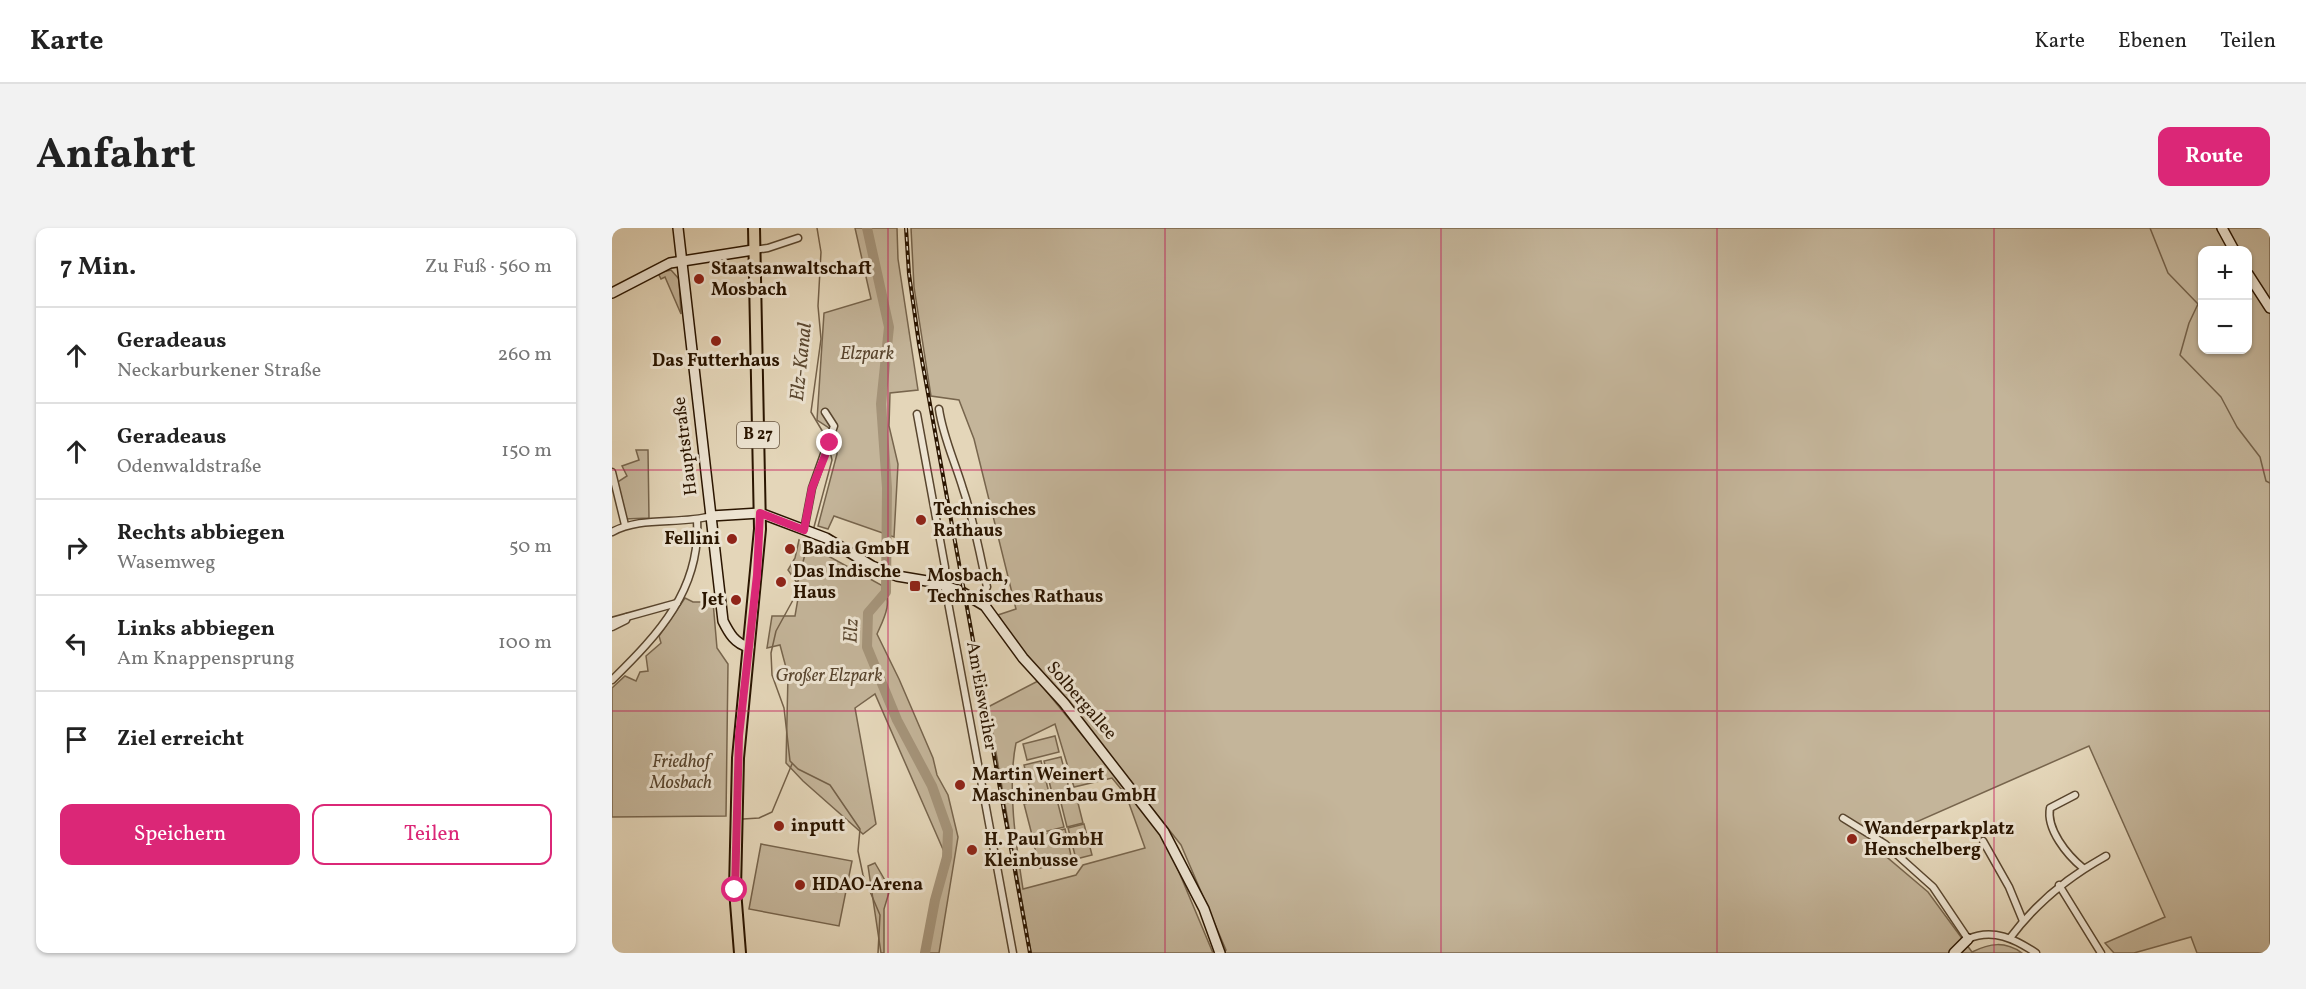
<!DOCTYPE html>
<html lang="de">
<meta charset="utf-8">
<style>
body{margin:0;font-family:Vollkorn,serif;background:#f2f2f2;color:#222}
.controls{position:absolute;right:18px;top:18px;display:grid;overflow:hidden;border-radius:12px;box-shadow:0 2px 4px #0004}
.controls button{width:54px;height:54px;display:grid;place-items:center;padding:0;border:0;border-bottom:2px solid #e0e0e0;background:#fff;color:#222;font:30px sans-serif}
.stop{position:absolute;width:18px;height:18px;margin:-14px;border:4px solid #db2777;border-radius:50%;background:#fff}
.stop.end{background:#db2777;border-color:#fff;box-shadow:0 2px 6px #0008}
.list{margin:0;padding:0;list-style:none}
h2{display:flex;justify-content:space-between;align-items:center;height:78px;margin:0;padding:0 24px;font-size:26px}
h2 small{font-size:20px;font-weight:400;color:#767676}
.list li{display:grid;grid-template-columns:39px 1fr auto;gap:18px;align-items:center;box-sizing:border-box;height:96px;padding:0 24px;border-top:2px solid #e0e0e0}
.list b{display:block;font-size:22px;white-space:nowrap}
.list p{margin:0;font-size:20px;white-space:nowrap;color:#767676}
.list em{font-size:20px;font-style:normal;color:#767676}
.actions{display:flex;gap:12px;padding:18px 24px}
.actions a{flex:1;padding:14px 0;border:2px solid #db2777;border-radius:12px;text-align:center;font-size:21px;color:#db2777}
.actions .main{background:#db2777;color:#fff}
.icon{flex:none;width:33px;height:33px;fill:none;stroke:currentColor;stroke-width:2;stroke-linecap:round;stroke-linejoin:round}
.map{position:relative;flex:none;width:1658px;height:725px;overflow:hidden;border-radius:12px}
header{display:flex;align-items:center;gap:36px;box-sizing:border-box;height:84px;padding:0 30px;background:#fff;border-bottom:2px solid #e0e0e0}
header strong{font-size:28px}
nav{display:flex;gap:33px;margin-inline-start:auto;font-size:21px}
.intro{display:flex;align-items:center;justify-content:space-between;box-sizing:border-box;height:144px;padding:0 36px}
h1{margin:0;font-size:42px}
.button{padding:15px 27px;border-radius:12px;background:#db2777;color:#fff;font-size:21px;font-weight:700}
main{display:flex;gap:36px;padding:0 36px}
aside{flex:1;background:#fff;border-radius:12px;box-shadow:0 2px 4px #0004}
.map>svg:first-child{display:block}
.green{fill:#c4b59a;stroke:#77654d;stroke-width:1.5;fill-rule:evenodd}
.lines{fill:none;stroke-linecap:round;stroke-linejoin:round}
.stream{stroke:#746149;stroke-width:1.5}
.river{stroke:#a5947a;stroke-width:10}
.street-casing{stroke:#58452e;stroke-width:9}
.secondary-casing{stroke:#2a1500;stroke-width:12}
.primary-casing{stroke:#2a1500;stroke-width:14}
.street{stroke:#ede4d2;stroke-width:6}
.secondary{stroke:#ede4d2;stroke-width:9}
.primary{stroke:#e4d6b9;stroke-width:10}
.rail-casing{stroke:#2a1500;stroke-width:4}
.rail{stroke:#ede4d2;stroke-width:1.5;stroke-dasharray:4.5;stroke-linecap:butt}
.route{stroke:#db2777;stroke-width:8}
.grid{fill:none;stroke:#c2185b;stroke-width:1.5;stroke-opacity:0.55}
.poi-dot{fill:#8f2418;stroke:#ede4d2;stroke-width:2}
.labels{text-anchor:middle;dominant-baseline:central;stroke-width:6;stroke-linejoin:round;paint-order:stroke}
.shield{fill:#ede4d2;stroke:#64533f;stroke-width:1.5}
.shield-label{font-size:16px;font-weight:bold;fill:#2a1500}
.poi-label{font-size:18px;font-weight:bold;fill:#2a1500;stroke:#ede4d2;text-anchor:start}
.park-label{font-size:18px;font-style:italic;fill:#58452e;stroke:#ede4d2}
.street-label{font-size:18px;fill:#2a1500;stroke:#ede4d2}
.water-label{font-size:20px;font-style:italic;fill:#5b4831;stroke:#ede4d2}
</style>
<header>
<strong>Karte</strong>
<nav><a>Karte</a><a>Ebenen</a><a>Teilen</a></nav>
</header>
<div class="intro"><h1>Anfahrt</h1><a class="button">Route</a></div>
<main>
<aside>
<h2>7 Min.<small>Zu Fuß · 560 m</small></h2>
<ul class="list">
<li><svg class="icon" aria-label="ahead" viewBox="0 0 24 24"><path d="M12 20V5M6 11l6-6 6 6"/></svg><div><b>Geradeaus</b><p>Neckarburkener Straße</p></div><em>260 m</em></li>
<li><svg class="icon" aria-label="ahead" viewBox="0 0 24 24"><path d="M12 20V5M6 11l6-6 6 6"/></svg><div><b>Geradeaus</b><p>Odenwaldstraße</p></div><em>150 m</em></li>
<li><svg class="icon" aria-label="right" viewBox="0 0 24 24"><path d="M7 20v-9h11M14 6l5 5-5 5"/></svg><div><b>Rechts abbiegen</b><p>Wasemweg</p></div><em>50 m</em></li>
<li><svg class="icon" aria-label="left" viewBox="0 0 24 24"><path d="M17 20v-9H6M10 6l-5 5 5 5"/></svg><div><b>Links abbiegen</b><p>Am Knappensprung</p></div><em>100 m</em></li>
<li><svg class="icon" aria-label="arrive" viewBox="0 0 24 24"><path d="M6 21V4h12l-3 4 3 4H6"/></svg><div><b>Ziel erreicht</b></div></li>
</ul>
<div class="actions"><a class="main">Speichern</a><a>Teilen</a></div>
</aside>
<div class="map">
<svg width="1658" height="725" viewBox="0 0 1658 725">
<rect width="100%" height="100%" fill="#e4d6b9"/>
<filter id="stains"><feTurbulence type="fractalNoise" baseFrequency=".00333" numOctaves="4"/><feColorMatrix values="0 0 0 0 .2 0 0 0 0 .09 0 0 0 0 .02 0 0 0 .5 -.17"/></filter>
<radialGradient id="worn" r=".72"><stop offset=".6" stop-color="#630" stop-opacity="0"/><stop offset="1" stop-color="#630" stop-opacity=".3"/></radialGradient>
<!-- green -->
<g class="green">
<polygon points="243,0 285,0 286,31 306,162 278,165 277,198 286,236 282,309 222,288 216,301 206,298 225,226 223,204 205,192 212,85 259,71"/>
<path d="M299,0h1359v725h-73l-6,-16 -57,16h-20l-9,-10 60,-26 -76,-171 -207,91 -7,10 53,45 44,60c18,-9 33,-11 50,1h-799l3,-3 -45,-105 -113,-143 -43,-46 -27,-41 18,-6 -42,-170 -15,-39 -28,-4 -17,-109zM1590,22h46v100h-46z"/>
<polygon points="59,42 67,51 69,86 53,49 49,51 46,45"/>
<polygon points="24,222 36,222 37,290 12,291 4,255 15,248 10,238 27,232"/>
<path d="M187,312l84,46c10,17 1,32 -6,48l22,45 34,79 4,17 11,20 10,42 -19,116h-17l23,-99 -70,-160 -20,14 21,116 -13,10 -60,-53 -17,-18 2,-88 -8,-30 -13,3 5,-32h23l5,-29 -12,-17 7,-12z"/>
<polygon points="73,370 81,374 101,374 105,420 116,436 114,588 0,589 0,460 13,448 24,453 28,444 36,443 34,428 49,415 47,408"/>
<path d="M426,453l125,153 50,119h-182l-43,-246zM443,496l19,63 38,-9 14,17 19,53 -62,17 -7,10 -53,14c-7,-44 -16,-102 -7,-146z"/>
<polygon points="443,508 447,524 415,532 411,516"/>
<polygon points="449,529 457,560 440,565 432,533"/>
<polygon points="429,533 437,565 420,569 412,537"/>
<polygon points="463,563 471,595 455,599 447,567"/>
<polygon points="444,568 452,599 420,607 412,576"/>
<polygon points="472,596 480,627 464,631 456,600"/>
<polygon points="453,601 460,632 428,640 420,609"/>
<polygon points="149,616 240,633 227,698 137,681"/>
<polygon points="263,635 278,661 272,681 272,725 269,725 256,638"/>
</g>
<g class="lines">
<!-- stream -->
<g class="stream">
<polyline points="205,0 209,24 206,78 209,111 199,184 215,211"/>
<polyline points="1538,0 1556,45 1586,76 1577,95 1568,127 1609,169 1625,199 1648,229 1654,253 1658,255"/>
<polyline points="202,299 220,232 217,219"/>
<polyline points="197,311 181,372 164,403 159,425 160,447 172,480 178,533 186,541 218,557 248,601 246,623 251,647 268,687 266,725"/>
<polyline points="131,591 147,590 160,584 180,536"/>
</g>
<!-- river -->
<polyline class="river" points="255,0 277,99 269,176 275,260 274,364 256,385 255,419 285,492 320,558 336,603 335,629 323,672 313,725"/>
<!-- street casing -->
<g class="street-casing">
<g id="street">
<polyline points="142,22 156,20 186,10"/>
<path d="M327,181c4,28 16,53 24,80 11,32 17,65 24,98l-9,13"/>
<polyline points="305,186 333,339 333,358 401,725"/>
<polyline points="0,244 13,297"/>
<polyline points="192,302 200,260 222,198 213,184"/>
<path d="M0,304c29,-16 67,-7 99,-16"/>
<polyline points="0,393 65,375"/>
<polyline points="0,399 14,392 15,389"/>
<path d="M0,452c47,-46 89,-91 85,-160"/>
<path d="M1463,567l-25,13c-4,21 17,47 33,60"/>
<path d="M1231,590l42,26 48,43 35,52c25,-11 47,0 68,14"/>
<polyline points="1371,613 1397,659 1411,693"/>
<polyline points="1447,657 1489,725"/>
<path d="M1398,710c26,-35 58,-61 96,-82"/>
</g>
</g>
<!-- secondary casing -->
<g class="secondary-casing">
<g id="secondary">
<path d="M66,0l45,393c6,12 12,23 26,26"/>
<polyline points="1610,0 1622,22"/>
<polyline points="1636,46 1658,80"/>
<polyline points="0,65 58,35 141,22"/>
<polyline points="99,288 148,285 214,310 260,338 285,348 321,354 348,363 373,378 411,430 452,475 552,604 592,681 608,725"/>
<polyline points="1342,725 1356,711"/>
</g>
</g>
<!-- primary casing -->
<g class="primary-casing">
<polyline id="primary" points="128,725 123,662 126,530 148,301 142,0"/>
</g>
<!-- street -->
<use href="#street" class="street"/>
<!-- secondary -->
<use href="#secondary" class="secondary"/>
<!-- primary -->
<use href="#primary" class="primary"/>
<!-- rail casing -->
<g class="rail-casing">
<polyline id="rail" points="294,0 297,46 307,116 418,725"/>
</g>
<!-- rail -->
<use href="#rail" class="rail"/>
</g>
<g class="lines">
<!-- route -->
<polyline class="route" points="123,662 127,508 145,347 148,285 192,302 200,260 218,215"/>
</g>
<!-- grid -->
<path class="grid" d="M276,0v725M553,0v725M829,0v725M1105,0v725M1382,0v725M0,242h1658M0,483h1658"/>
<!-- markers -->
<g class="poi-dot">
<circle cx="87" cy="51" r="6"/>
<circle cx="104" cy="113" r="6"/>
<circle cx="309" cy="292" r="6"/>
<circle cx="120" cy="311" r="6"/>
<circle cx="178" cy="321" r="6"/>
<circle cx="169" cy="354" r="6"/>
<rect x="297" y="352" width="12" height="12" rx="3"/>
<circle cx="124" cy="372" r="6"/>
<circle cx="348" cy="557" r="6"/>
<circle cx="167" cy="598" r="6"/>
<circle cx="1240" cy="611" r="6"/>
<circle cx="360" cy="622" r="6"/>
<circle cx="188" cy="657" r="6"/>
</g>
<g class="labels">
<!-- shield labels -->
<rect class="shield" x="125" y="194" width="42" height="26" rx="4.5"/>
<g class="shield-label">
<text x="146" y="207">B 27</text>
</g>
<!-- poi labels -->
<g class="poi-label">
<text x="99" y="41">Staatsanwaltschaft<tspan x="99" dy="21">Mosbach</tspan></text>
<text x="104" y="133" text-anchor="middle">Das Futterhaus</text>
<text x="321" y="282">Technisches<tspan x="321" dy="21">Rathaus</tspan></text>
<text x="108" y="311" text-anchor="end">Fellini</text>
<text x="190" y="321">Badia GmbH</text>
<text x="181" y="344">Das Indische<tspan x="181" dy="21">Haus</tspan></text>
<text x="315" y="348">Mosbach,<tspan x="315" dy="21">Technisches Rathaus</tspan></text>
<text x="112" y="372" text-anchor="end">Jet</text>
<text x="360" y="547">Martin Weinert<tspan x="360" dy="21">Maschinenbau GmbH</tspan></text>
<text x="179" y="598">inputt</text>
<text x="1252" y="601">Wanderparkplatz<tspan x="1252" dy="21">Henschelberg</tspan></text>
<text x="372" y="612">H. Paul GmbH<tspan x="372" dy="21">Kleinbusse</tspan></text>
<text x="200" y="657">HDAO-Arena</text>
</g>
<!-- park labels -->
<g class="park-label">
<text x="255" y="126">Elzpark</text>
<text x="217" y="448">Großer Elzpark</text>
<text x="69" y="534">Friedhof<tspan x="69" dy="21">Mosbach</tspan></text>
</g>
<!-- street labels -->
<g class="street-label">
<text transform="translate(74 218) rotate(-97)">Hauptstraße</text>
<text transform="translate(369 468) rotate(80)">Am Eisweiher</text>
<text transform="translate(469 473) rotate(49)">Solbergallee</text>
</g>
<!-- water labels -->
<g class="water-label">
<text transform="translate(190 134) rotate(-84)">Elz-Kanal</text>
<text transform="translate(240 403) rotate(-88)">Elz</text>
</g>
</g>
<rect width="100%" height="100%" filter="url(#stains)"/>
<rect width="100%" height="100%" fill="url(#worn)"/>
</svg>
<div class="controls">
<button>+</button>
<button>−</button>
</div>
<div class="stop" style="left:123px;top:662px"></div>
<div class="stop end" style="left:218px;top:215px"></div>
</div>
</main>
